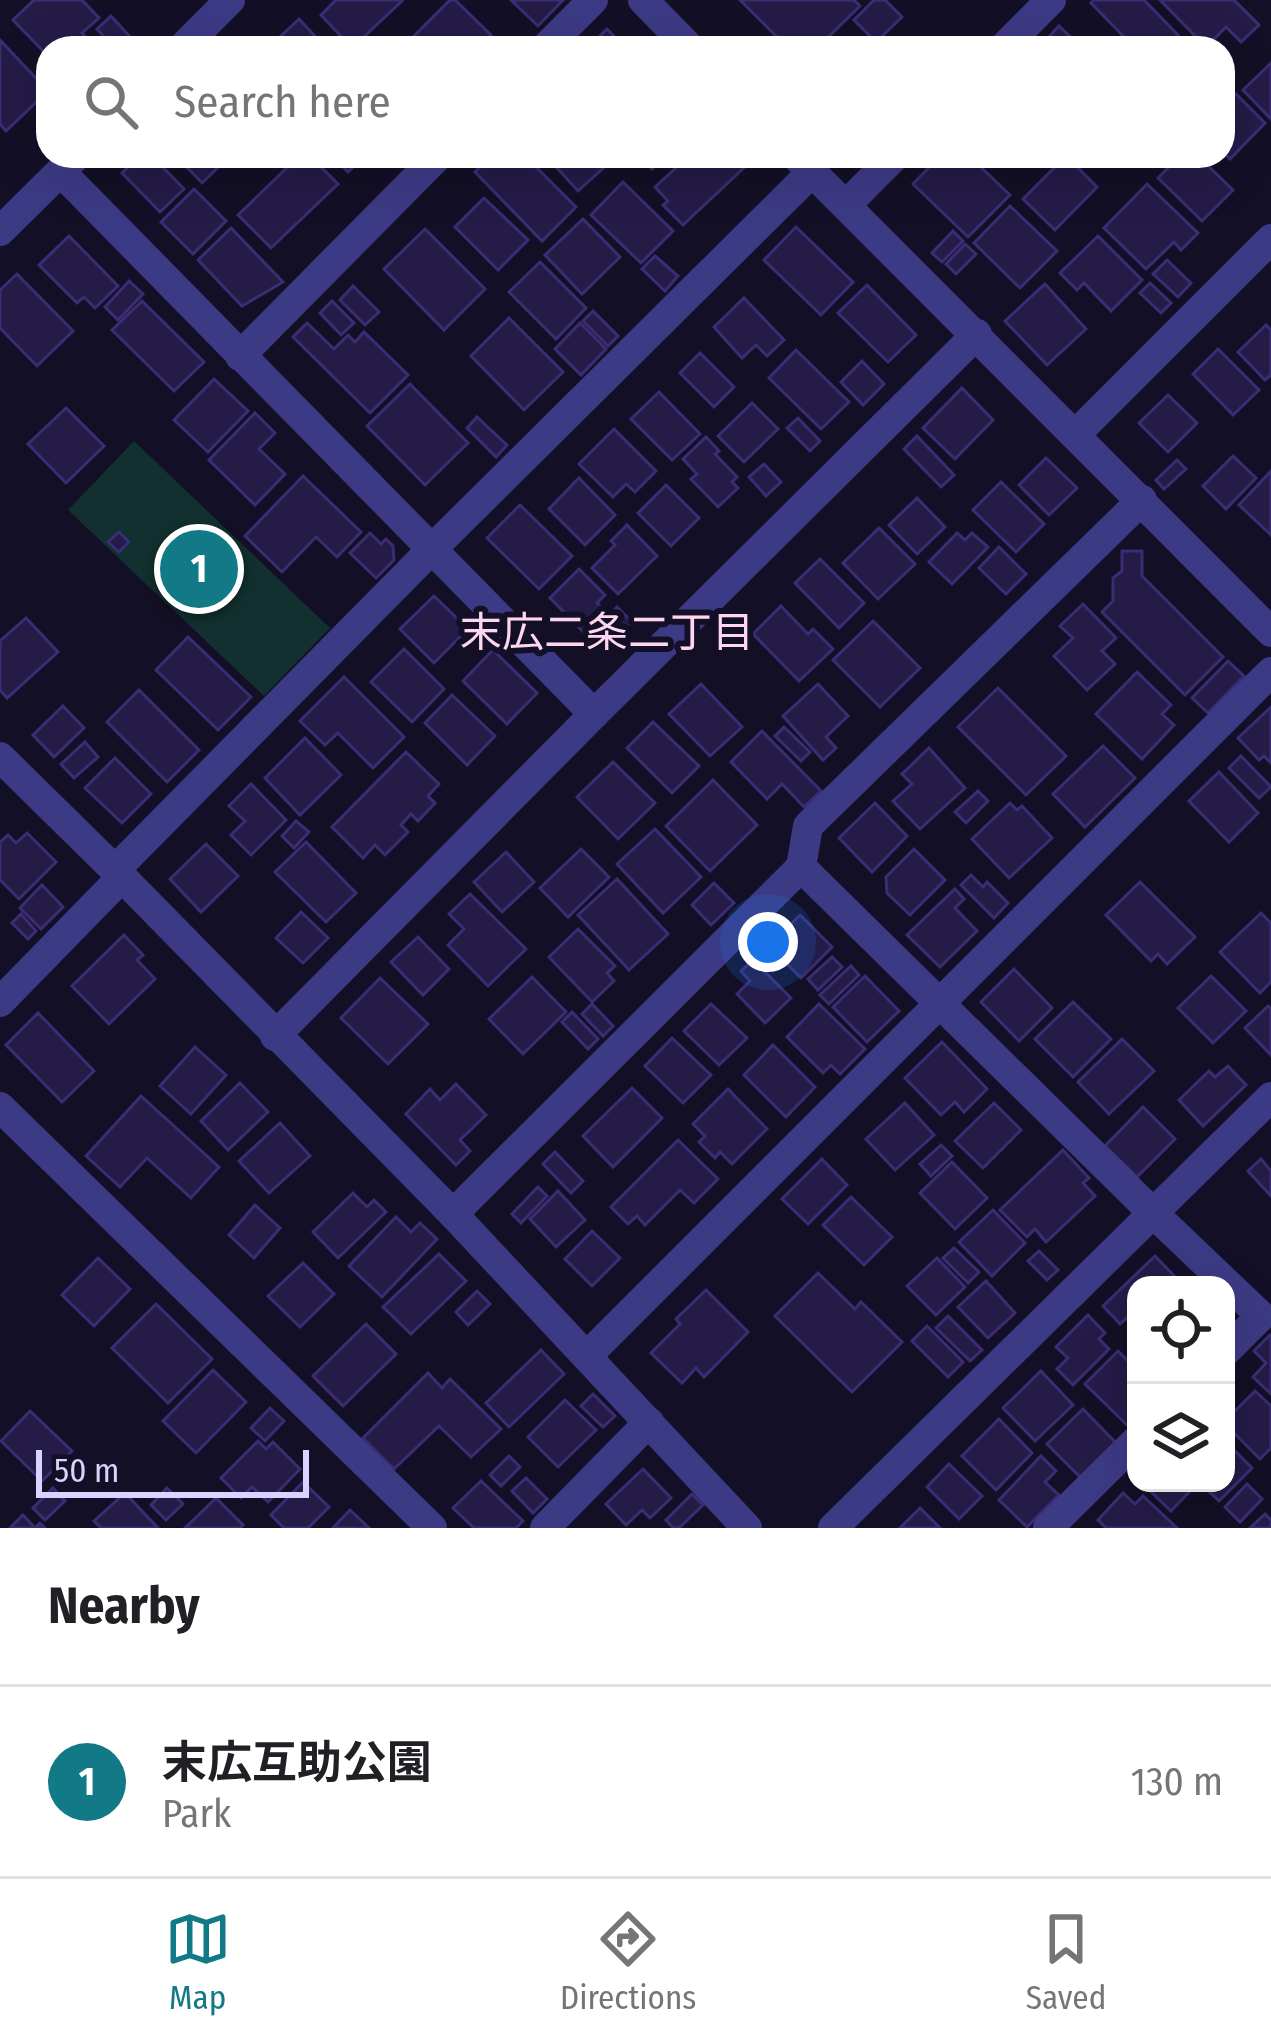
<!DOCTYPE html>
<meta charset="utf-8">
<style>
body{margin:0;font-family:"Fira Sans Condensed","Noto Sans JP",sans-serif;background:#f2f2f2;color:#202124}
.controls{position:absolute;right:36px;bottom:36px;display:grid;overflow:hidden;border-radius:24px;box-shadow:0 12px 48px #0002}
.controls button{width:108px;height:108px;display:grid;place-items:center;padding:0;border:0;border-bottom:3px solid #e0e0e0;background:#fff;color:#202124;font:60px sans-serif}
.scale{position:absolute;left:36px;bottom:30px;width:273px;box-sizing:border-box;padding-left:12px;border:6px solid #d9d4ff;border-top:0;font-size:33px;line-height:42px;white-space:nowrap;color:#d9d4ff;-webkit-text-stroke:9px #130f26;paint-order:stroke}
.you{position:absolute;left:768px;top:942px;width:42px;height:42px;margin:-30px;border:9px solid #fff;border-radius:50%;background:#1a73e8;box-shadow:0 0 0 18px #1a73e833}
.badge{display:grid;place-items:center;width:78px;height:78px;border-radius:50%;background:#127987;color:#fff;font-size:39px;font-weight:700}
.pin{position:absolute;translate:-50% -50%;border:6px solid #fff;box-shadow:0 3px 12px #0006}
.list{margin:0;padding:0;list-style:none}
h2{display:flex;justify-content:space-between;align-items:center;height:156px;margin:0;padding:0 48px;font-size:51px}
h2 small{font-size:39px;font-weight:400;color:#757577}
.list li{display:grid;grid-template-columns:78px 1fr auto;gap:36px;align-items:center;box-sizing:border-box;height:192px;padding:0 48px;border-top:3px solid #e0e0e0}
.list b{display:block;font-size:45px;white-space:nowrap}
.list p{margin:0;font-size:39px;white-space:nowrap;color:#757577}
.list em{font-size:39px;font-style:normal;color:#757577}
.icon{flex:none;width:66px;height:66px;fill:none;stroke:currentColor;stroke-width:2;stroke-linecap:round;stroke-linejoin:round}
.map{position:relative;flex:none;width:1271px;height:1528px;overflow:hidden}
.search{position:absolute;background:#fff;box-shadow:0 12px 48px #0002;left:36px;right:36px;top:36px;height:132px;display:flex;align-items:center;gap:30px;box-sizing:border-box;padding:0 42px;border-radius:36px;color:#757577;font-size:45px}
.sheet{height:348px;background:#fff}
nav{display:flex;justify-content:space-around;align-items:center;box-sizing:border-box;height:168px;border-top:3px solid #e0e0e0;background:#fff;font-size:33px;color:#757577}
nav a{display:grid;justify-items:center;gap:6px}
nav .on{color:#127987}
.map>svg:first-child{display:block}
.green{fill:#12302f}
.building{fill:#241b47;stroke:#3b2d73;stroke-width:3}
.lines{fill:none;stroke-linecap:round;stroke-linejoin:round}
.street{stroke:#3d3a85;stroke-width:30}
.labels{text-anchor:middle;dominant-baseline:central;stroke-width:12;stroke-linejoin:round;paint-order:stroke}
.neighbourhood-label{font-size:42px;fill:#ffd6f0;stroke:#130f26}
</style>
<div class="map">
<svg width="1271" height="1528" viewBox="0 0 1271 1528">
<rect width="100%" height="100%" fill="#130f26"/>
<!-- green -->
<polygon class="green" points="134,441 330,628 264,696 68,510"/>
<!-- building -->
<g class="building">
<polygon points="34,0 82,0 99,18 82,33 87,39 78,48 48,48 48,56 13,20"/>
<polygon points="336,0 401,0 402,1 352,48 321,15"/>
<polygon points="450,0 455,0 491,35 478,48 402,48"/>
<polygon points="511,0 563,0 538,26"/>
<polygon points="740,0 854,0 860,6 817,48 788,48"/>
<polygon points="874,0 885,0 902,17 876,42 854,20"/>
<polygon points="1094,0 1144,0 1178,35 1165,48 1135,48 1091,3"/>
<polygon points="1160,0 1234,0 1259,25 1241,42 1226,27 1206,47"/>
<polygon points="111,16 132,39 122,48 114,48 97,29"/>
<polygon points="299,19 326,48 268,48"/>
<polygon points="1059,26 1082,48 1055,48 1047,39"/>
<polygon points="607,29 625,48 588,48"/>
<polygon points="0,40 48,91 6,131 0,124"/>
<polygon points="1271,63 1271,119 1243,90"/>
<polygon points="1236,94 1265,123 1230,159 1223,152 1223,106"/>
<polygon points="139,156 152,156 184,189 160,212 122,173"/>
<polygon points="176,156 230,156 202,183"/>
<polygon points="299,156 310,156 338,184 271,248 238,215"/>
<polygon points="333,156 365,156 348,172"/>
<polygon points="491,156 497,156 507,166 517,156 525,156 576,207 542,241 475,172"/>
<polygon points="546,156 604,156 610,162 578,191"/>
<polygon points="640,156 667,156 652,169"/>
<polygon points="689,156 695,156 700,161 705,156 740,156 748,164 683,225 663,205 668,201 655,187"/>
<polygon points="940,156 969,156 1010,195 968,237 913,184"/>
<polygon points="1066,156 1097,187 1055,230 1023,199"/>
<polygon points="1180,156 1185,160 1189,156 1198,156 1233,190 1202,221 1158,178"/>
<polygon points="623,182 673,231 641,263 591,215"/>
<polygon points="1147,184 1198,233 1181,250 1174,242 1146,269 1104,228"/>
<polygon points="194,189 226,221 193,254 161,222"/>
<polygon points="484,198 528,240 498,270 455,227"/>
<polygon points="1010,206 1057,251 1020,288 974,243"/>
<polygon points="583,219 620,257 582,294 545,255"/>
<polygon points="796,227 853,282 821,315 764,260"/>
<polygon points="231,228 283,282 242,306 198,260"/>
<polygon points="425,229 485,289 444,330 384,269"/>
<polygon points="953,231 963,241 942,262 932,253"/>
<polygon points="69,236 118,286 95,308 84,297 77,303 39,265"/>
<polygon points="1098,236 1142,280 1111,311 1084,283 1077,290 1060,273"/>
<polygon points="965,244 976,254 956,274 946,264"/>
<polygon points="655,256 678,276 665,291 642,269"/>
<polygon points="1167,260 1191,283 1178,297 1153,274"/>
<polygon points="540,262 586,308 556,339 509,292"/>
<polygon points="17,274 73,331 37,366 0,328 0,290"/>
<polygon points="129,281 143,294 118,320 105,307"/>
<polygon points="1150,283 1171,303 1161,313 1140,293"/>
<polygon points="1045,284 1086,329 1047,365 1005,321"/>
<polygon points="867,285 916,335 888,362 838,313"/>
<polygon points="353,286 379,312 365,325 340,300"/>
<polygon points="744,298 784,340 767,356 756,345 742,358 714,327"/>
<polygon points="142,301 204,362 174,391 112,330"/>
<polygon points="332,301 354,323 341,335 320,313"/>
<polygon points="593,311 618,336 608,346 583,321"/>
<polygon points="509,318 563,372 524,410 471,356"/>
<polygon points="307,323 334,349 348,335 355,342 364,332 408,375 370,413 293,337"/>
<polygon points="580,323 606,349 581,375 555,349"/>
<polygon points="1266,325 1271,330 1271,375 1265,380 1238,352"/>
<polygon points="1218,349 1259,390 1233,415 1193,374"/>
<polygon points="796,350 849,402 821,429 769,378"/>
<polygon points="700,353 734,387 714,407 680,373"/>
<polygon points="862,361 884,384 863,405 841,382"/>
<polygon points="214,379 248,411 208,452 174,420"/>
<polygon points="410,384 468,443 425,485 367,426"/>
<polygon points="962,388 993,420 955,459 923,428"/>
<polygon points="659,392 700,434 672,460 631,419"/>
<polygon points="1168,395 1197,423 1168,452 1139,423"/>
<polygon points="752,403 778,429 744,462 718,436"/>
<polygon points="66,408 104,446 66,483 28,444"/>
<polygon points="255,413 275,433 259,449 285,474 255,505 209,460"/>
<polygon points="477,417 507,445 496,457 467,428"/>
<polygon points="798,418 820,441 810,451 787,428"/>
<polygon points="614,429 656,471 635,492 626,484 613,497 579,464"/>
<polygon points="917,436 954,475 941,487 904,449"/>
<polygon points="706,437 719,451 715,454 737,477 732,482 738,488 718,507 691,479 697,474 683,459"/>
<polygon points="1233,456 1256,478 1226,509 1203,486"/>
<polygon points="1046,458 1077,488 1049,515 1019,485"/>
<polygon points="1177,460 1186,469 1164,489 1156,480"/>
<polygon points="764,464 781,482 766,496 749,477"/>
<polygon points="1271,471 1271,535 1239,505"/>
<polygon points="303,476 361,532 337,557 316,537 282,572 245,536"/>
<polygon points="579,478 615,515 585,545 549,509"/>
<polygon points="1001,482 1044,524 1016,552 973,510"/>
<polygon points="666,485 699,518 671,546 638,513"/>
<polygon points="917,498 945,527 917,554 889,525"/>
<polygon points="520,505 572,556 539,589 487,538"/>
<polygon points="627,525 657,556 618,594 592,568 615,545 611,541"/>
<polygon points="879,528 915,564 878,599 843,563"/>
<polygon points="119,532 129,542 119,552 108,542"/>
<polygon points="370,533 381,544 386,539 393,546 394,560 376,578 350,553"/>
<polygon points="957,533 965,540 972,533 988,547 952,584 929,562"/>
<polygon points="999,547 1026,574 1006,594 979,568"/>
<polygon points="1122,551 1142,551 1142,576 1223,657 1185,695 1102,612 1113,601 1113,578 1122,571"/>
<polygon points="820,559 864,603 839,628 795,583"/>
<polygon points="579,569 605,595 597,603 609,615 617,607 632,622 602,651 550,598"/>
<polygon points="434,596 468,629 434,663 400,629"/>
<polygon points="1083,604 1116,638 1102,651 1115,664 1087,690 1054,656 1073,638 1060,626"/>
<polygon points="781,606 808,634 813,629 833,649 799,681 753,634"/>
<polygon points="26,618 58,652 7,698 0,690 0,641"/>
<polygon points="873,621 920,668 880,707 833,660"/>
<polygon points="188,637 251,697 218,730 156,670"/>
<polygon points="404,649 444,689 412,722 371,682"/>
<polygon points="493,650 537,693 507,724 463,681"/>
<polygon points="1228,661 1244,676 1208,713 1192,698"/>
<polygon points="1137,672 1171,705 1162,714 1174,725 1142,759 1096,714"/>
<polygon points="344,677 404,737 373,768 338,733 325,745 300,721"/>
<polygon points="701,684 742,727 710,756 669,714"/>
<polygon points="818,684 848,716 826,737 836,748 823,760 783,716"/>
<polygon points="998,688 1066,756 1026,795 958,727"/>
<polygon points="139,690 199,750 167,782 107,722"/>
<polygon points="452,695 495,736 467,765 425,723"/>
<polygon points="63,706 84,728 54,757 33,735"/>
<polygon points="1271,707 1271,763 1264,756 1259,760 1238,738"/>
<polygon points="653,722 699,766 672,793 627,748"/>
<polygon points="784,727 810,752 801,761 775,736"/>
<polygon points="762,731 821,791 804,807 782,784 767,799 731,762"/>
<polygon points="305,738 341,775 300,815 265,778"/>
<polygon points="85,742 98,757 74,778 61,764"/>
<polygon points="1103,746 1135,778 1085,827 1053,794"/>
<polygon points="929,748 965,788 920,829 893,801 912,784 902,774"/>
<polygon points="406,752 439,784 428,796 435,803 418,821 411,814 401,825 408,832 385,855 375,845 363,858 332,827"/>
<polygon points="1241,756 1271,787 1259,798 1229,768"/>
<polygon points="115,758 151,794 122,823 85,788"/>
<polygon points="613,762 655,803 618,839 577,797"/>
<polygon points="1219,772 1258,813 1229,842 1189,801"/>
<polygon points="713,780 757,825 710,871 666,826"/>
<polygon points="251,784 286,820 251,855 231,835 245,821 229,806"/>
<polygon points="978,791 988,801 966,823 955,812"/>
<polygon points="875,803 907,836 872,872 839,838"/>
<polygon points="1010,803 1017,810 1022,806 1052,838 1009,878 972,839"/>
<polygon points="296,821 309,832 294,848 282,836"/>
<polygon points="655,829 701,877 663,913 617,864"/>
<polygon points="27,833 56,862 19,899 0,880 0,842 8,835 16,843"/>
<polygon points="306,842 356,893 326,922 275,872"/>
<polygon points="206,844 238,876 201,912 170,879"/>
<polygon points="581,849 609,877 568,917 540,888"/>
<polygon points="914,849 945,880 910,915 887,893 886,877"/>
<polygon points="506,852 534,882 502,912 474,882"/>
<polygon points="971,875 983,887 987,882 1008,903 994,918 961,885"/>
<polygon points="617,879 668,934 629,970 578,915"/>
<polygon points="1140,882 1195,937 1167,964 1158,954 1151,961 1106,915"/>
<polygon points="714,883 734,903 711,925 692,905"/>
<polygon points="42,885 63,907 41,929 20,908"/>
<polygon points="955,889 964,899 955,908 977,931 940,967 907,935"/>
<polygon points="470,894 526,949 488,986 448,945 464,929 449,914"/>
<polygon points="301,912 328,938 303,963 276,938"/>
<polygon points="1261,913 1271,923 1271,982 1260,993 1220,952"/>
<polygon points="21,914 36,931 28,939 12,923"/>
<polygon points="800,915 832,947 801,978 769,946"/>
<polygon points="578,929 615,966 607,973 614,981 592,1002 549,957"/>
<polygon points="124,935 143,955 137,960 155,979 109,1024 72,986"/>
<polygon points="418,937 449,969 423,995 391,962"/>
<polygon points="832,957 842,967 818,990 808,979"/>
<polygon points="753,960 791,998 765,1023 737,994 750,981 741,971"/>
<polygon points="851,966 859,975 829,1004 820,995"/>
<polygon points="1014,969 1052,1008 1019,1041 981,1002"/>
<polygon points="865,976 899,1011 867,1042 833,1007"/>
<polygon points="1211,976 1246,1011 1213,1043 1178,1008"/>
<polygon points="532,977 566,1012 523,1054 489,1019"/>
<polygon points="380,978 428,1024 388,1064 341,1018"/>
<polygon points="1073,1002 1111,1039 1073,1077 1035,1039"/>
<polygon points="592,1004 613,1026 603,1036 582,1014"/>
<polygon points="711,1004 747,1038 719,1065 684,1031"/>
<polygon points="819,1004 865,1049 840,1074 831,1065 823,1073 787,1037"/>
<polygon points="1268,1006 1271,1009 1271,1055 1245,1028"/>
<polygon points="572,1012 598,1039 588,1049 562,1022"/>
<polygon points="38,1013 94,1071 62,1102 6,1045"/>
<polygon points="672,1038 711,1075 683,1103 645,1066"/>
<polygon points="1122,1039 1154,1071 1109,1114 1078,1082"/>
<polygon points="942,1042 987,1089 964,1112 955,1102 941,1115 905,1078"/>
<polygon points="773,1045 815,1087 786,1117 744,1075"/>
<polygon points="195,1047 226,1075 191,1114 160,1086"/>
<polygon points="1228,1066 1246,1085 1203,1126 1179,1100 1209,1071 1215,1077"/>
<polygon points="240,1083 268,1112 228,1150 201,1121"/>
<polygon points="456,1084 486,1115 460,1140 470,1151 456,1165 406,1114 430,1089 440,1100"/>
<polygon points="632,1088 662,1118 613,1167 583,1136"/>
<polygon points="728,1089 767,1129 732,1164 720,1152 715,1158 699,1142 705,1136 693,1124"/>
<polygon points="141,1096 219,1167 191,1198 147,1158 120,1187 86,1156"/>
<polygon points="905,1103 934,1135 895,1170 866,1139"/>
<polygon points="994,1103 1021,1130 983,1168 955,1141"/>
<polygon points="1143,1107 1175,1139 1137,1177 1105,1146"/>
<polygon points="280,1123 310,1156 269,1193 239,1161"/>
<polygon points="678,1140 718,1179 694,1203 680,1190 645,1225 637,1216 628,1224 611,1207"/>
<polygon points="941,1145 952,1156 931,1176 920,1164"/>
<polygon points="1063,1150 1089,1178 1083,1183 1095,1196 1046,1242 1035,1229 1027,1237 1000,1210"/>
<polygon points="555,1152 583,1181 571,1193 543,1164"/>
<polygon points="822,1159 847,1185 808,1224 782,1199"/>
<polygon points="1261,1159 1271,1171 1271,1196 1248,1171"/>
<polygon points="952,1162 987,1198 955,1229 920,1193"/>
<polygon points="538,1187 547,1196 521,1223 512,1214"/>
<polygon points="558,1191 585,1220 556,1247 530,1219"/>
<polygon points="353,1193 367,1207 374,1200 386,1212 338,1258 313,1232"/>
<polygon points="851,1197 892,1237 864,1265 823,1225"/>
<polygon points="255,1205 280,1228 254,1258 229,1235"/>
<polygon points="993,1210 1025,1243 992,1276 959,1242"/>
<polygon points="396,1217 411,1232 420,1223 437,1239 382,1297 349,1266"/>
<polygon points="592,1231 620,1258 592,1286 565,1259"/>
<polygon points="954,1248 979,1272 968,1283 943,1258"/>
<polygon points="1039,1251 1058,1270 1047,1280 1028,1261"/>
<polygon points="439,1254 466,1281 411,1334 383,1307"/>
<polygon points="1155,1256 1183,1285 1136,1285 1136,1310 1120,1324 1103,1306"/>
<polygon points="98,1258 130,1289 94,1326 62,1295"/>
<polygon points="937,1258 965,1287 936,1315 907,1286"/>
<polygon points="303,1263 334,1294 300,1327 268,1296"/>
<polygon points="818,1273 855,1309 861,1302 902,1342 852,1392 775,1316"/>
<polygon points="986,1281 1015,1313 988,1338 958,1307"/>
<polygon points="706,1290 748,1332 704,1377 696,1368 682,1383 651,1353 680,1324 676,1319"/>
<polygon points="477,1291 490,1304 468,1325 456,1312"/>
<polygon points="156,1304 212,1359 168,1403 112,1348"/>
<polygon points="1088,1315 1105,1333 1099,1339 1109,1349 1073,1385 1057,1369 1068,1358 1056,1347"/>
<polygon points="948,1316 982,1350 970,1361 936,1328"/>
<polygon points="366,1324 396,1354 343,1406 313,1376"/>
<polygon points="927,1326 963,1362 948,1377 912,1341"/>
<polygon points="1270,1335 1271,1336 1271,1394 1253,1377 1266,1363 1254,1351"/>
<polygon points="541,1350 564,1374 509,1427 486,1403"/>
<polygon points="1118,1351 1136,1369 1136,1420 1129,1427 1085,1384"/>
<polygon points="213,1370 246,1402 196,1453 163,1421"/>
<polygon points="1041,1371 1073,1405 1035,1441 1003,1408"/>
<polygon points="428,1373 442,1388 450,1379 501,1429 471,1457 439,1426 394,1469 363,1438"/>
<polygon points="1255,1391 1271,1406 1271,1448 1260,1459 1226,1425 1226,1420"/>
<polygon points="593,1394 615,1416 603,1427 581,1406"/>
<polygon points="565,1400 596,1430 558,1467 528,1437"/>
<polygon points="270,1408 284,1421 265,1441 251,1428"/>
<polygon points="1083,1409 1117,1444 1082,1479 1047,1444"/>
<polygon points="30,1411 72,1451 42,1481 1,1441"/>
<polygon points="999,1419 1032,1453 996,1490 962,1456"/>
<polygon points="258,1441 266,1449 273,1442 300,1469 268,1502 252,1487 241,1498 221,1478"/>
<polygon points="1226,1442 1252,1468 1219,1501 1200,1483 1226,1483"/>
<polygon points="509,1456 520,1467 501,1486 490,1475"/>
<polygon points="1041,1456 1056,1471 1045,1482 1059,1495 1027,1527 999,1500"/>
<polygon points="949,1464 982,1496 959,1519 927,1487"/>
<polygon points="643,1469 671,1498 650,1518 642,1510 626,1525 606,1504"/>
<polygon points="526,1478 547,1499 533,1513 512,1491"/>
<polygon points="481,1481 523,1521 516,1528 474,1528 453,1508"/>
<polygon points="303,1482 329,1507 308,1528 284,1528 271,1515"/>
<polygon points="1142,1483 1184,1483 1191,1490 1171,1511"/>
<polygon points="1247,1484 1262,1499 1240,1522 1225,1507"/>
<polygon points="53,1488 65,1501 45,1520 33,1508"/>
<polygon points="167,1488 183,1504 166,1520 151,1505"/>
<polygon points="125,1493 158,1528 101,1528 94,1521"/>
<polygon points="1123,1493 1135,1504 1143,1496 1177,1528 1106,1528 1098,1520"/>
<polygon points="692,1494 703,1505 679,1528 673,1528 666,1520"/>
<polygon points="216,1498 243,1525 240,1528 185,1528"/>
<polygon points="920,1508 940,1528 900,1528"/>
<polygon points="350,1510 369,1528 333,1528"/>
<polygon points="1265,1514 1271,1520 1271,1528 1250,1528"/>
<polygon points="23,1515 35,1528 40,1523 45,1528 10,1528"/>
</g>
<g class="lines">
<!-- street -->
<g class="street">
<polyline points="643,0 690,48"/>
<polyline points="182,48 230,0"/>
<polyline points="545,48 593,0"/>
<polyline points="1003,48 1051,0"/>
<polyline points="796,156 1271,632"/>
<polyline points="61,172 594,714"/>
<polyline points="847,204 895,156"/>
<polyline points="0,231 76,156"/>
<polyline points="240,356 438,156"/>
<polyline points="1076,434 1271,239"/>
<polyline points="1142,500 808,826 801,867 1153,1213 1261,1316 1226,1351"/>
<polyline points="0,757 115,870 453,1214 747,1528"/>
<polyline points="115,870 431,550 812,172"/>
<polyline points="0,1002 121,878"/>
<polyline points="275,1036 594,714 977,334"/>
<polyline points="0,1107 432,1528"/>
<polyline points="453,1214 801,867"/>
<polyline points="588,1355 1271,672"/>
<polyline points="545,1528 649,1422"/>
<polyline points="833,1528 1271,1097"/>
<polyline points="1048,1528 1136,1441"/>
</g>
</g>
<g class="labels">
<!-- neighbourhood labels -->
<g class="neighbourhood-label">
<text x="607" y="633">末広二条二丁目</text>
</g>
</g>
</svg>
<div class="controls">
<button><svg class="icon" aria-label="locate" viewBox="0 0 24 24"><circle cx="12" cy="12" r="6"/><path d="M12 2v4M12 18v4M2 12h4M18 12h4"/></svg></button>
<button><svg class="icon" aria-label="layers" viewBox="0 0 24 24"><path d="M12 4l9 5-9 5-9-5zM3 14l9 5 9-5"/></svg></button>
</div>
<div class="scale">50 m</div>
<div class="you"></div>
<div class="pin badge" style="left:199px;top:569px">1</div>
<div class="search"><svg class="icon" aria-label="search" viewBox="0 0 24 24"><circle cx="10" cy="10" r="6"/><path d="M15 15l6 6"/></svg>Search here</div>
</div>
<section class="sheet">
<h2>Nearby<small></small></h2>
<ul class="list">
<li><span class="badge">1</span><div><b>末広互助公園</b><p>Park</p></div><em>130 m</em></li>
</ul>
</section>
<nav>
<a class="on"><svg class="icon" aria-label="map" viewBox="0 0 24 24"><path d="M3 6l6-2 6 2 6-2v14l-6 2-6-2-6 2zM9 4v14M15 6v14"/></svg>Map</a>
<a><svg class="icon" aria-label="directions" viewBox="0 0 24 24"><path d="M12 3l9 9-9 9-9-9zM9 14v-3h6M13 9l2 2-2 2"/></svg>Directions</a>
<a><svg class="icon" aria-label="saved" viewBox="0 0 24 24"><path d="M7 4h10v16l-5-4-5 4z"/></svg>Saved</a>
</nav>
